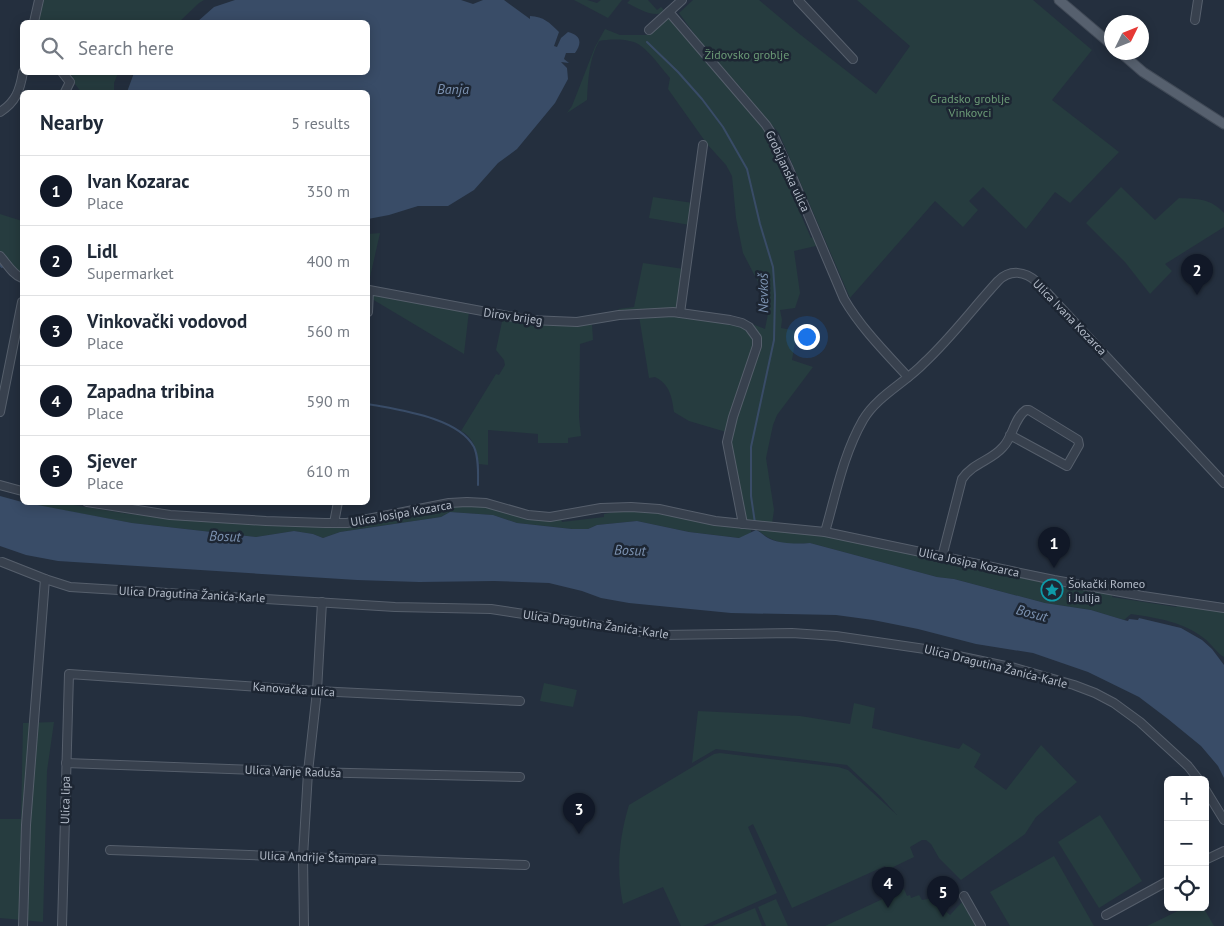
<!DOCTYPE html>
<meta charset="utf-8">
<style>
body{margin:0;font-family:"PT Sans",sans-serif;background:#f2f2f3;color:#1f2937}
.controls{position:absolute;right:15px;bottom:15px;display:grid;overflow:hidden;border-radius:8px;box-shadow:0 2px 12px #0003}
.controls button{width:45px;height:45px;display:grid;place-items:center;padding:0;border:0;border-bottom:1px solid #e0e1e3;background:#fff;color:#1f2937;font:25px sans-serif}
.compass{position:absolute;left:1104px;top:15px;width:45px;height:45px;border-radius:50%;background:#fff;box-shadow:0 2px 12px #0003;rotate:47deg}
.you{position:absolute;left:806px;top:336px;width:18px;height:18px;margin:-12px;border:4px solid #fff;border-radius:50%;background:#1a73e8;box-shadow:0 0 0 8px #1a73e833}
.badge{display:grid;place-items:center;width:32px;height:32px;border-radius:50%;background:#111827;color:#fff;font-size:16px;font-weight:700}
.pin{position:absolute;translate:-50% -41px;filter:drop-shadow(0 1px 2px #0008)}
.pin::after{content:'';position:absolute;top:26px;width:18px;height:15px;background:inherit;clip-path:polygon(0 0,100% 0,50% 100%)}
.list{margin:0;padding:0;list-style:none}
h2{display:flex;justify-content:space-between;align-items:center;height:65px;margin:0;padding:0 20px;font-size:21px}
h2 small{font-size:16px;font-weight:400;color:#747a83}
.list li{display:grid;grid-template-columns:32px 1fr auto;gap:15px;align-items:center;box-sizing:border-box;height:70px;padding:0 20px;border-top:1px solid #e0e1e3}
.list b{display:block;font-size:19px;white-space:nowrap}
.list p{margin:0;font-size:16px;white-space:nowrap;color:#747a83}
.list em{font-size:16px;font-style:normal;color:#747a83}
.icon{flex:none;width:28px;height:28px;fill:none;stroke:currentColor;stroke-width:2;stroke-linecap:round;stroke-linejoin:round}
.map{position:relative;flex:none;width:1224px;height:926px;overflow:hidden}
.search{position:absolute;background:#fff;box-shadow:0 2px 12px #0003;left:20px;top:20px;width:350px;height:55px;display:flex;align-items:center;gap:12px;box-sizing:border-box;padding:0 18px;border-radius:8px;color:#747a83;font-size:19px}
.panel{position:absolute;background:#fff;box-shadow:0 2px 12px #0003;left:20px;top:90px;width:350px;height:415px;border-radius:8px}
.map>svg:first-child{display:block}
.green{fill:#263c3f}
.water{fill:#394c67}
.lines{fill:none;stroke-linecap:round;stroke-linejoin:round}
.stream{stroke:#394c67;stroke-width:2}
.minor-casing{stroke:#565f6c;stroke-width:10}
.major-casing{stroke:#414a57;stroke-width:11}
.minor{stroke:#38414e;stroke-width:8}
.major{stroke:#56606e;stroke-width:9}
.labels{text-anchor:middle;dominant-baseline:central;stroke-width:5;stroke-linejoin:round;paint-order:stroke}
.park-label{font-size:12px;fill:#6b9a76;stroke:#1d2633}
.street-label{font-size:12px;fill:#b4bcc9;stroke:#1d2633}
.poi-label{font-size:12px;fill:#b4bcc9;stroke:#1d2633;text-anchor:start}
.water-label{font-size:14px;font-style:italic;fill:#7c92b1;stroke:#1d2633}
</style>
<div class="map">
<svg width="1224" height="926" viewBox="0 0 1224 926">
<rect width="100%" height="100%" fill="#242f3e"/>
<!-- green -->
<g class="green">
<polygon points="42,0 204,0 199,3 179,22 38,22"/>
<polygon points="574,0 587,0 597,3 601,0 622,0 608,18"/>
<path d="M630,0h18l9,10 4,-3 5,5c-14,6 -26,-3 -39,-9z"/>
<polygon points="693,0 759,0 797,32 876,94 910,46 857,0 1033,0 1092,50 1052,100 1119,152 1070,203 1055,192 1026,229 983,187 969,201 978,210 963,227 935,201 850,298 779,133 746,96 743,92 743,90 709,54 679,13"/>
<path d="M668,16h3l101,122 23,53 -4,1 20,46 5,-2 4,9 -26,6 6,42 -5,15 -15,2 2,10 -1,8 16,3 -5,29 21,7 -36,48 -4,10 -7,33 8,52 -2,14 -28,-3 -13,-69 -1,-19 30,-90 -10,-17 2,-2 13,5 4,-20v-15l-11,-12 -15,-29 -7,-35 -4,-42 -6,-11 -19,-21 -39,-55 2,-11c-8,-9 -19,-25 -29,-32 -10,-8 -30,-7 -42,-5 -10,18 -11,39 -12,59l-20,13 5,-7 23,-59 10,-18 15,6h27z"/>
<polygon points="67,73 118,73 114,83 114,92 81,92"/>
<path d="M1121,187l34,33 24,-22c19,1 31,0 45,15v14l-59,37 7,7 -22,23 -25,-32 -39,-39z"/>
<polygon points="653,197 693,203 690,225 649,218"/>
<polygon points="0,214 22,221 22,272 19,274 0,254"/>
<polygon points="380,233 368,286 368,234"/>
<polygon points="643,263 684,269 678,311 645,310 621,312 618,309 634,307"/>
<polygon points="377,294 469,311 464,354 372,299 374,295"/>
<path d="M674,315l36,4 36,9 7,9 2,11 -29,84 -37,-11 -15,-9c-2,-14 -4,-28 -19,-35l-6,1 -10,-62z"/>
<path d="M503,317l86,7 3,1 1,15 -13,4 -1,73 2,19 -13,2v5h-30v-9l-50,-4v35l-9,-1c-2,-12 -5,-27 -18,-33l35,-57 3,1 6,-10 -1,-5 -8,-10z"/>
<polygon points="24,503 61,503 129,514 234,523 317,527 357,524 440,508 466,504 488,507 554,520 561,519 562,522 604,517 604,514 627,510 657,512 702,523 751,527 751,532 749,535 740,538 689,532 637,521 597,525 588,529 572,529 517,523 493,515 450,512 441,517 340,532 323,538 313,534 294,531 256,537 132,523"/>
<path d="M759,528l49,4 305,61 -1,4 64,10 2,-3 46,7v46c-6,-3 -13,-13 -19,-18 -21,-17 -47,-21 -74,-25l-7,6 -33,-10 -46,-7 -91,-24 -17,-2 -127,-34c-19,2 -36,1 -51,-12z"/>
<polygon points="544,683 577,690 573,707 540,701"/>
<path d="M854,703l21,5 -3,20 87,21 4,-6 18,11 -7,13 32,23 35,-45 36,37 -41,35 -11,17 -64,46 -22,-22 -8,-14 -5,-4h-4l-12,7 4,10 -27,13 -2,-4 -93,42 -39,-84 -5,3 29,66 -74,33h-22l-18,-39 -40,17c-7,-34 -4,-66 6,-99l85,-51 6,-1 118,14 10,3 49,45 -17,-19 -33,-31 -131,-16 -24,14 6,-52 102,5 50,8z"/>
<polygon points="54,722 47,771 43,922 0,918 0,819 21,819 23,723"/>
<polygon points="1100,815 1142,881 1099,908 1058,842"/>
<polygon points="1054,856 1094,926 1010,926 990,892"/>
<polygon points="904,889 907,896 910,895 911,898 919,895 922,900 934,898 937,904 950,915 963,901 979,926 825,926"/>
<polygon points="776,899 788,926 766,926 758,907"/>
<polygon points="1186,907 1203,907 1214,926 1147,926"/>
<polygon points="755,908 762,926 712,926"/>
</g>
<!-- water -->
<g class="water">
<path d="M235,0h226l12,4 10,-4h21l26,19v-3c14,1 19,6 29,16l-5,14 3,1 4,-9 7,-6c12,3 15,10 7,21h-9l-2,6 5,4 -8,-1 6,6 1,11 -13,24 -38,46 -19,14 -24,27 -26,16h-30l-29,9 -21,4v-127h-241l7,-19 234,-1v-50h-171l17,-15z"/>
<path d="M0,496l22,6 110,21 124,14 38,-6 19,3 10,4 17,-6 101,-15 9,-5 43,3 24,8 55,6h16l9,-4 40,-4 52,11 50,6 17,-8c5,2 8,6 14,9 12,5 27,5 40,4l127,34 17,2 91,24 46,7 33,10 4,1 1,-2 9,1 1,-2 42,10 21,12 10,9 12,16v113l-6,-12 -17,-20 -33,-27 -29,-22 -51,-25 -55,-19 -57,-9 -58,-15 -45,-9 -37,-5 -105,-2 -102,-10 -28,-5 -19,-7 -33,-8 -55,-2 -75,1 -62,-2 -299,-19 -32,-6 -26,-9z"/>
</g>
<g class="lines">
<!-- stream -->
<g class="stream">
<polyline points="647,42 678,72 702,99 723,127 747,169 760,224 773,267 775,295 774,340 751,447 751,496 755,523"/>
<polyline points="0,265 2,267"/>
<path d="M368,404c30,6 90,13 106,43 5,11 4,26 4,38"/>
</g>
<!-- minor casing -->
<g class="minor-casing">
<g id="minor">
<polyline points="798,0 853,59"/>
<path d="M669,12l97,113 9,14 13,28 56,132c17,29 41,53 64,78"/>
<polyline points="1195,20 1198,0"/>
<polyline points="34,22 39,0"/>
<polyline points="649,30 682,0"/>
<polyline points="62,72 69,81"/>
<polyline points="65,92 70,82"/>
<path d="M0,112c16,-10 20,-22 23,-40"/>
<path d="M0,256c7,8 13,19 22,22"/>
<polyline points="368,312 369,290 530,320 577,322 619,315 673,312 730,320 742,323 749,327 757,338 757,346 733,417 727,442 743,524"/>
<polyline points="680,313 703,145"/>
<polyline points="0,412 22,302"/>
<polyline points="0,485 22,491"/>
<polyline points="87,502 170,515 266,521 325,523 347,523 449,503 467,502 486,503 528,515 550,517 601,508 631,507 659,509 715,521 825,532 1054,580 1143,596 1224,608"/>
<polyline points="334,523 338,502"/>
<path d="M825,532c11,-38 18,-77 38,-112 14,-24 42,-37 61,-57 27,-25 49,-55 74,-82 12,-12 27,-10 39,1l187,201"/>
<path d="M942,557l20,-78c12,-17 29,-18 41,-32 10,-10 11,-29 23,-37h3l49,30 1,5 -12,21 -57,-31"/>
<polyline points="2,562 45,579 70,587 395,607 491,609 662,635 792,633 836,636 925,649 1015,668 1074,685 1095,693 1114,703 1140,722 1188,766 1199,780"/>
<polyline points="66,763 308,772 520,777"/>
<polyline points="1205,789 1224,820"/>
<polyline points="110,850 525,865"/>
<polyline points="1205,860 1224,851"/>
<polyline points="964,896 981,926"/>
<polyline points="1106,915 1168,881"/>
<polyline points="23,926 26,825 45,579"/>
<polyline points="62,926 69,674 317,691 520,701"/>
<polyline points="304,926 303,857 308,772 317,691 322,602"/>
</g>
</g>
<!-- major casing -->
<g class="major-casing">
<g id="major">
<polyline points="1059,0 1112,45"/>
<polyline points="1120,52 1143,72 1224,124"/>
</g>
</g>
<!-- minor -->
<use href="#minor" class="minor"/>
<!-- major -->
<use href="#major" class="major"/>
</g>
<!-- icons -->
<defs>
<g id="sight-ring" transform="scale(1.125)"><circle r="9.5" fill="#1d2633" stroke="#0f9aa8" stroke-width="1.5"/><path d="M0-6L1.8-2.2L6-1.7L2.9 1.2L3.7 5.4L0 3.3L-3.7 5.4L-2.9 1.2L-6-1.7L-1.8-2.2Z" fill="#0f9aa8"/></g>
</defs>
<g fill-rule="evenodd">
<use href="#sight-ring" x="1052" y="590"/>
</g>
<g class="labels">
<!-- park labels -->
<g class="park-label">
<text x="747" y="54">Židovsko groblje</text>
<text x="970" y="98">Gradsko groblje<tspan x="970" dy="14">Vinkovci</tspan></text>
</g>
<!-- street labels -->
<g class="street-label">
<text transform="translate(788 171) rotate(65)">Grobljanska ulica</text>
<text transform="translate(513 316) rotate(8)">Dirov brijeg</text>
<text transform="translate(1070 317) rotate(46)">Ulica Ivana Kozarca</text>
<text transform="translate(401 513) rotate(-10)">Ulica Josipa Kozarca</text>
<text transform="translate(969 562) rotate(12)">Ulica Josipa Kozarca</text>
<text transform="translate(192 594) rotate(3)">Ulica Dragutina Žanića-Karle</text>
<text transform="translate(596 624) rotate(8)">Ulica Dragutina Žanića-Karle</text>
<text transform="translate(996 666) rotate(14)">Ulica Dragutina Žanića-Karle</text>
<text transform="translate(294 689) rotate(4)">Kanovačka ulica</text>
<text transform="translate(293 771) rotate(2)">Ulica Vanje Raduša</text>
<text transform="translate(65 800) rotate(-89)">Ulica lipa</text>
<text transform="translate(318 857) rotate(2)">Ulica Andrije Štampara</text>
</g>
<!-- poi labels -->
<g class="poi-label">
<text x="1068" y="583">Šokački Romeo<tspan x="1068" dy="14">i Julija</tspan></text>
</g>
<!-- water labels -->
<g class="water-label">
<text x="453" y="89">Banja</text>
<text transform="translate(763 293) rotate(-91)">Nevkoš</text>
<text transform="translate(225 536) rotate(2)">Bosut</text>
<text transform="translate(630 550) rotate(2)">Bosut</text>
<text transform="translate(1032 613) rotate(15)">Bosut</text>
</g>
</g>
</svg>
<div class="controls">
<button>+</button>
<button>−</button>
<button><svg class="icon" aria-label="locate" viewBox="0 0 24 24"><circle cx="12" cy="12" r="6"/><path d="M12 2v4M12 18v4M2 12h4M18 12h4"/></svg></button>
</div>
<svg class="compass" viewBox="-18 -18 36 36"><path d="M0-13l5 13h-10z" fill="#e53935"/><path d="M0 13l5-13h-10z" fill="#747a83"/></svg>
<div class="you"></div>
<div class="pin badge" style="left:1054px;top:568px">1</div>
<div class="pin badge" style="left:1197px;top:295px">2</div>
<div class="pin badge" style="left:579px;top:834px">3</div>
<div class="pin badge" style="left:888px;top:908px">4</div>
<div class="pin badge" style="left:943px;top:917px">5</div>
<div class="search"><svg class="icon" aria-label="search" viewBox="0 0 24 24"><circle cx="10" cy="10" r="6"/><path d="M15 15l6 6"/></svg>Search here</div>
<section class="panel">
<h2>Nearby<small>5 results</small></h2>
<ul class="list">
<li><span class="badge">1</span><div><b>Ivan Kozarac</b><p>Place</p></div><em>350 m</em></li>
<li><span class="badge">2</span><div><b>Lidl</b><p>Supermarket</p></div><em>400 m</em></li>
<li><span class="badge">3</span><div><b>Vinkovački vodovod</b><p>Place</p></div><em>560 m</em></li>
<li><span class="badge">4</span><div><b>Zapadna tribina</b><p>Place</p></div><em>590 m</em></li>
<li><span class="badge">5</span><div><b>Sjever</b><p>Place</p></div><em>610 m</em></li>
</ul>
</section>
</div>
